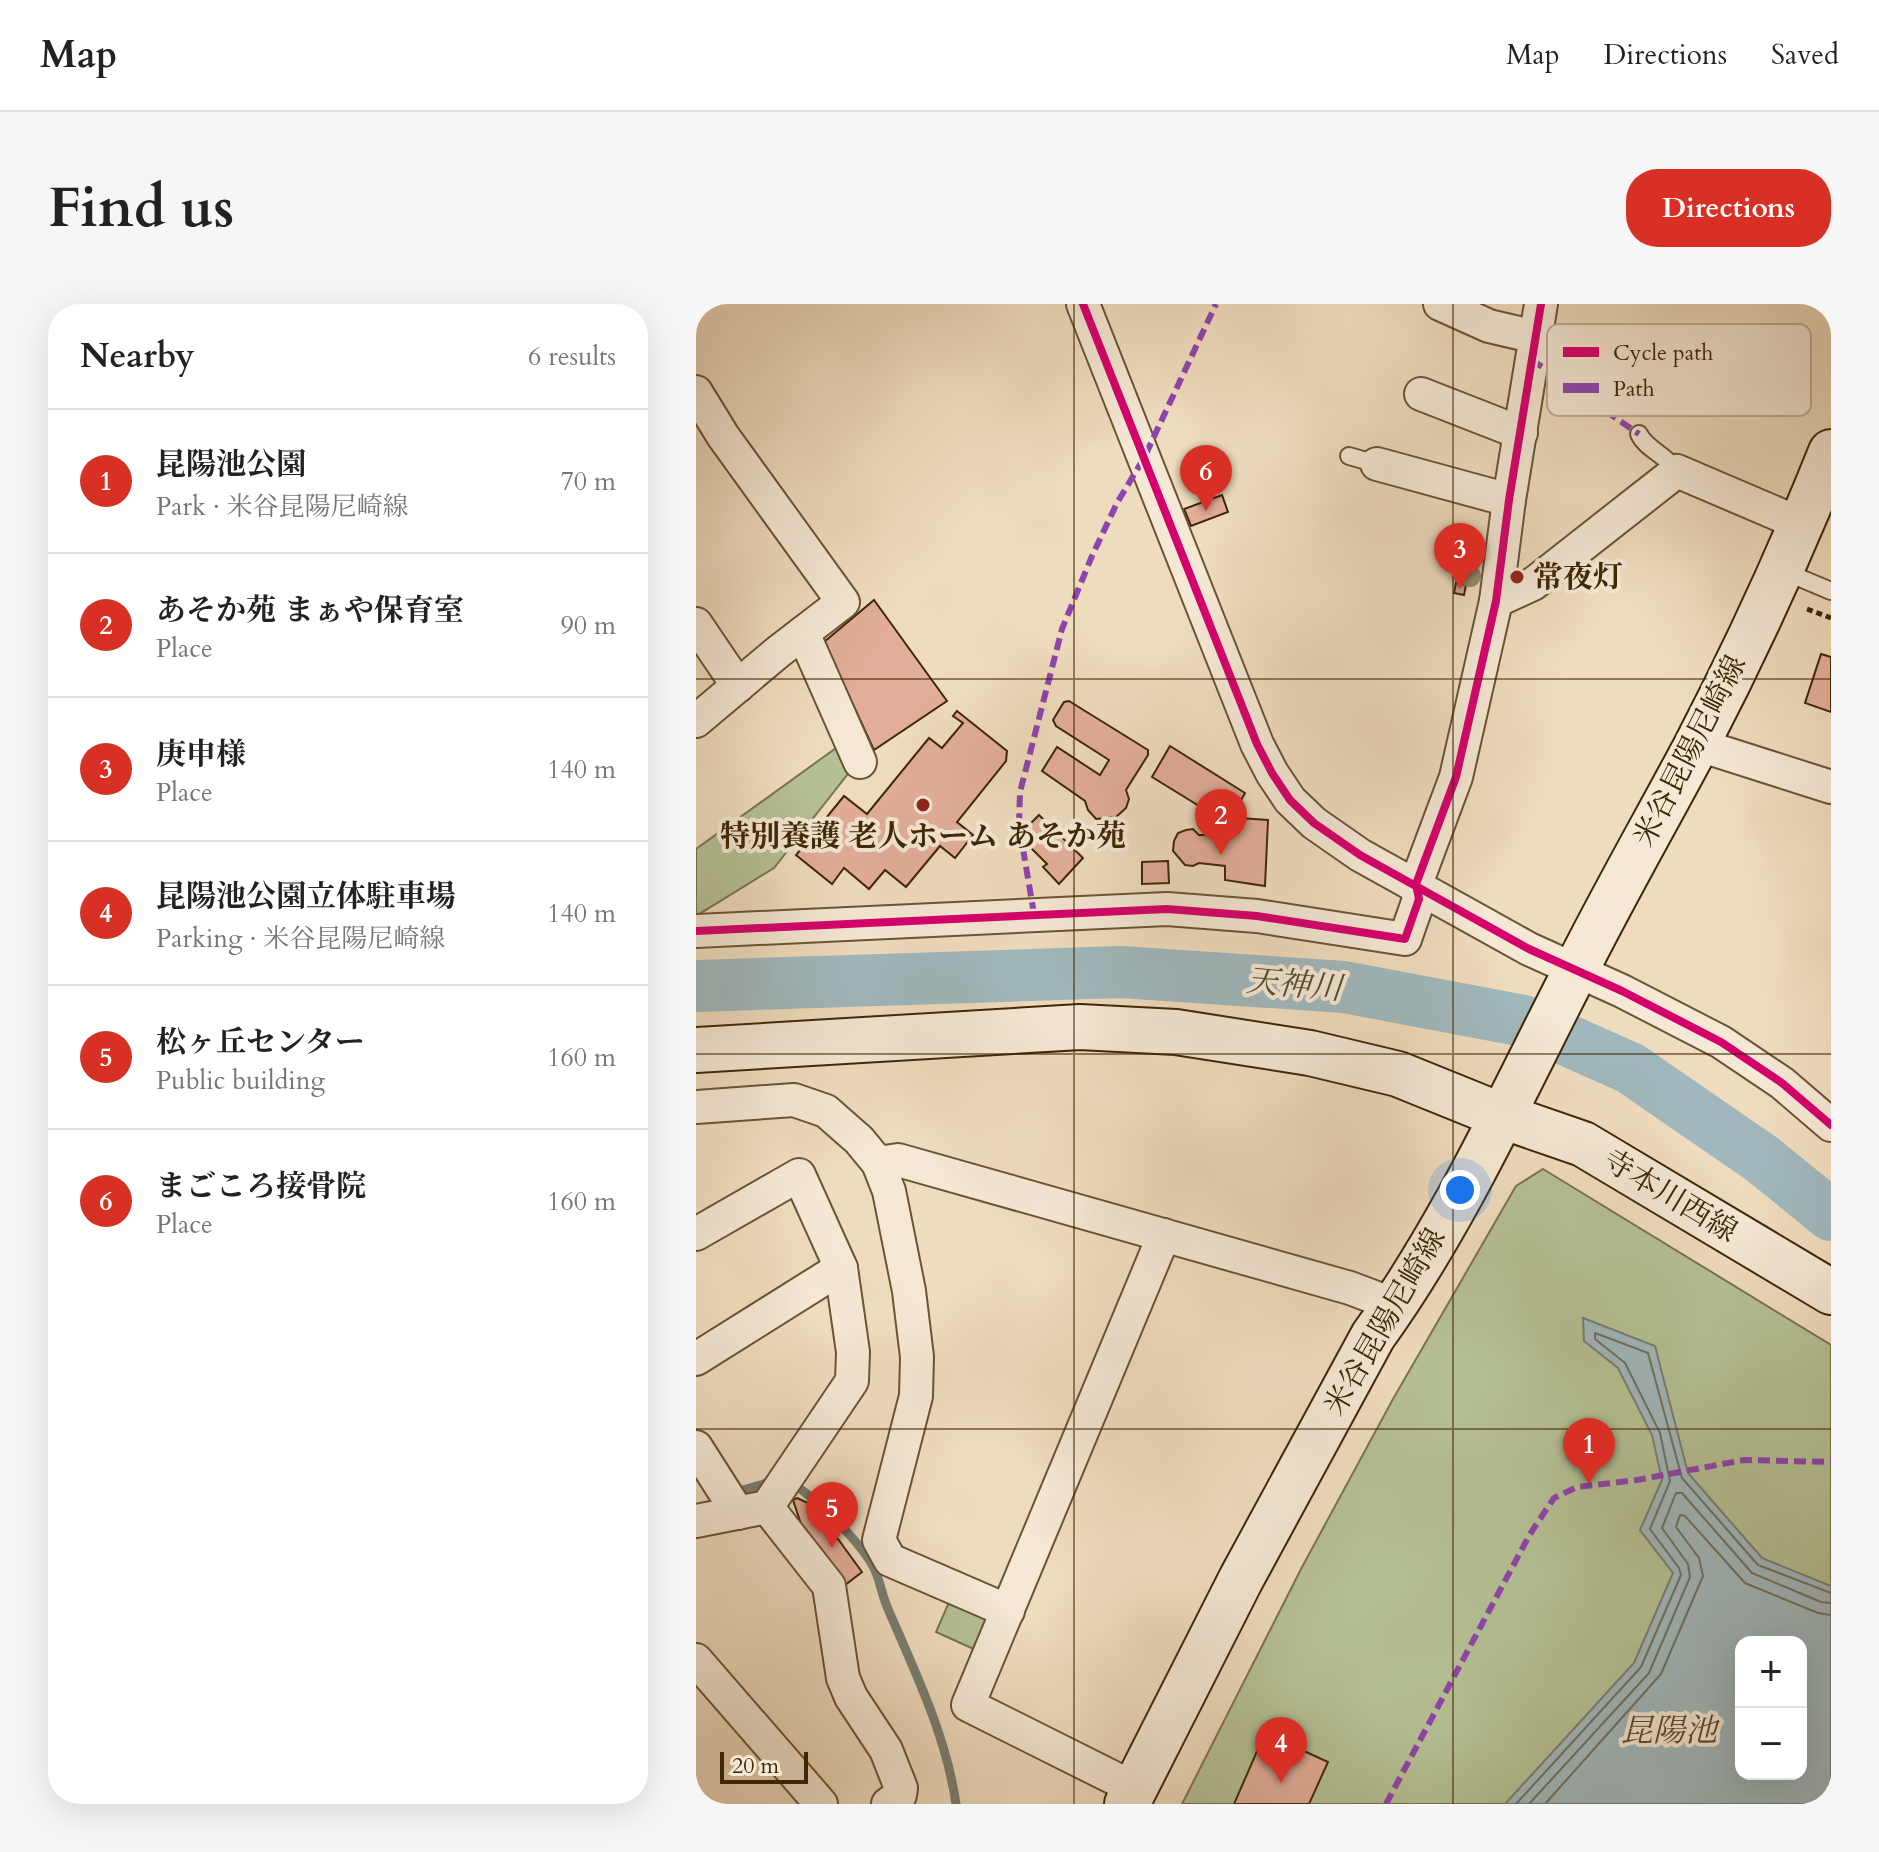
<!DOCTYPE html>
<meta charset="utf-8">
<style>
body{margin:0;font-family:Cardo,"Noto Serif JP",serif;background:#f6f6f6;color:#222}
.controls{position:absolute;right:24px;bottom:24px;display:grid;overflow:hidden;border-radius:16px;box-shadow:0 8px 32px #0002}
.controls button{width:72px;height:72px;display:grid;place-items:center;padding:0;border:0;border-bottom:2px solid #e0e0e0;background:#fff;color:#222;font:40px sans-serif}
.scale{position:absolute;left:24px;bottom:20px;width:88px;box-sizing:border-box;padding-left:8px;border:4px solid #3f2704;border-top:0;font-size:22px;line-height:28px;white-space:nowrap;color:#3f2704;-webkit-text-stroke:6px #f5e8d5;paint-order:stroke}
.you{position:absolute;left:764px;top:886px;width:28px;height:28px;margin:-20px;border:6px solid #fff;border-radius:50%;background:#1a73e8;box-shadow:0 0 0 12px #1a73e833}
.badge{display:grid;place-items:center;width:52px;height:52px;border-radius:50%;background:#d93025;color:#fff;font-size:26px;font-weight:700}
.pin{position:absolute;translate:-50% -66px;filter:drop-shadow(0 2px 4px #0008)}
.pin::after{content:'';position:absolute;top:42px;width:28px;height:24px;background:inherit;clip-path:polygon(0 0,100% 0,50% 100%)}
.list{margin:0;padding:0;list-style:none}
h2{display:flex;justify-content:space-between;align-items:center;height:104px;margin:0;padding:0 32px;font-size:34px}
h2 small{font-size:26px;font-weight:400;color:#767676}
.list li{display:grid;grid-template-columns:52px 1fr auto;gap:24px;align-items:center;box-sizing:border-box;height:144px;padding:0 32px;border-top:2px solid #e0e0e0}
.list b{display:block;font-size:30px;white-space:nowrap}
.list p{margin:0;font-size:26px;white-space:nowrap;color:#767676}
.list em{font-size:26px;font-style:normal;color:#767676}
.map{position:relative;flex:none;width:1135px;height:1500px;overflow:hidden;border-radius:32px}
header{display:flex;align-items:center;gap:48px;box-sizing:border-box;height:112px;padding:0 40px;background:#fff;border-bottom:2px solid #e0e0e0}
header strong{font-size:38px}
nav{display:flex;gap:44px;margin-inline-start:auto;font-size:28px}
.intro{display:flex;align-items:center;justify-content:space-between;box-sizing:border-box;height:192px;padding:0 48px}
h1{margin:0;font-size:56px}
.button{padding:20px 36px;border-radius:32px;background:#d93025;color:#fff;font-size:28px;font-weight:700}
main{display:flex;gap:48px;padding:0 48px}
aside{flex:1;background:#fff;border-radius:32px;box-shadow:0 8px 32px #0002}
.map>svg:first-child{display:block}
.green{fill:#b5c194;stroke:#7a744c;stroke-width:2;fill-rule:evenodd}
.water{fill:#a0b8bd;stroke:#797e73;stroke-width:2;fill-rule:evenodd}
.lines{fill:none;stroke-linecap:round;stroke-linejoin:round}
.shore{stroke:#707060;stroke-width:2}
.stream{stroke:#797e73;stroke-width:9}
.river{stroke:#a0b8bd;stroke-width:52}
.building{fill:#e3ae99;stroke:#3f2704;stroke-width:2}
.lane-casing{stroke:#6b5432;stroke-width:20}
.street-casing{stroke:#6b5432;stroke-width:36}
.secondary-casing{stroke:#3f2704;stroke-width:48}
.path{stroke:#3f2704;stroke-width:5;stroke-dasharray:6 4;stroke-linecap:butt}
.lane{stroke:#f5e8d5;stroke-width:16}
.street{stroke:#f5e8d5;stroke-width:32}
.secondary{stroke:#f5e8d5;stroke-width:44}
.quiet{stroke:#8e44ad;stroke-width:6;stroke-dasharray:12 6;stroke-linecap:butt}
.cycleway-casing{stroke:#f5e8d5;stroke-width:13}
.cycleway{stroke:#d6006c;stroke-width:8}
.tree{fill:#9e8e6c}
.grid{fill:none;stroke:#3f2704;stroke-width:2;stroke-opacity:0.55}
.poi-dot{fill:#8f2418;stroke:#f5e8d5;stroke-width:3}
.labels{text-anchor:middle;dominant-baseline:central;stroke-width:8;stroke-linejoin:round;paint-order:stroke}
.poi-label{font-size:30px;font-weight:bold;fill:#3f2704;stroke:#f5e8d5;text-anchor:start}
.street-label{font-size:30px;fill:#3f2704;stroke:#f5e8d5}
.water-label{font-size:32px;font-style:italic;fill:#574b32;stroke:#f5e8d5}
.key{fill:#f5e8d5;stroke:#beae96;stroke-width:2}
.key-label{font-size:22px;fill:#3f2704}
</style>
<header>
<strong>Map</strong>
<nav><a>Map</a><a>Directions</a><a>Saved</a></nav>
</header>
<div class="intro"><h1>Find us</h1><a class="button">Directions</a></div>
<main>
<aside>
<h2>Nearby<small>6 results</small></h2>
<ul class="list">
<li><span class="badge">1</span><div><b>昆陽池公園</b><p>Park · 米谷昆陽尼崎線</p></div><em>70 m</em></li>
<li><span class="badge">2</span><div><b>あそか苑 まぁや保育室</b><p>Place</p></div><em>90 m</em></li>
<li><span class="badge">3</span><div><b>庚申様</b><p>Place</p></div><em>140 m</em></li>
<li><span class="badge">4</span><div><b>昆陽池公園立体駐車場</b><p>Parking · 米谷昆陽尼崎線</p></div><em>140 m</em></li>
<li><span class="badge">5</span><div><b>松ヶ丘センター</b><p>Public building</p></div><em>160 m</em></li>
<li><span class="badge">6</span><div><b>まごころ接骨院</b><p>Place</p></div><em>160 m</em></li>
</ul>
</aside>
<div class="map">
<svg width="1135" height="1500" viewBox="0 0 1135 1500">
<rect width="100%" height="100%" fill="#efdcbe"/>
<filter id="stains"><feTurbulence type="fractalNoise" baseFrequency=".0025" numOctaves="4"/><feColorMatrix values="0 0 0 0 .2 0 0 0 0 .09 0 0 0 0 .02 0 0 0 .5 -.17"/></filter>
<radialGradient id="worn" r=".72"><stop offset=".6" stop-color="#630" stop-opacity="0"/><stop offset="1" stop-color="#630" stop-opacity=".3"/></radialGradient>
<!-- green -->
<g class="green">
<polygon points="147,439 158,462 78,564 0,612 0,545"/>
<path d="M847,865l288,176v459h-649l119,-235 92,-170 123,-213zM1045,1338h60v132h-60z"/>
<polygon points="257,1289 294,1305 282,1347 240,1328"/>
</g>
<!-- water -->
<path class="water" d="M887,1014l72,28 33,127 74,85 69,28v218h-326l129,-141 39,-90 -33,-43 22,-50 -10,-45 -34,-67 -34,-27zM1045,1338h60v132h-60z"/>
<g class="lines">
<!-- shore -->
<g class="shore">
<polyline points="820,1500 945,1363 985,1271 983,1264 954,1225 974,1177 964,1129 929,1059 899,1035 899,1029 952,1049 986,1174 1062,1261 1135,1289"/>
<polyline points="833,1500 953,1369 994,1273 992,1260 966,1224 980,1189 986,1189 1056,1269 1125,1298 1135,1299"/>
<polyline points="849,1500 965,1370 1007,1272 1003,1254 980,1223 984,1211 989,1212 1049,1279 1122,1309 1135,1311"/>
</g>
<!-- stream -->
<g class="stream">
<path d="M93,1178c24,12 73,62 85,86 6,12 8,28 14,41 27,63 58,126 68,195"/>
<polyline points="47,1186 78,1177"/>
</g>
<!-- river -->
<polyline class="river" points="0,682 425,668 648,683 828,717 934,764 1066,855 1135,911"/>
</g>
<!-- building -->
<g class="building">
<polygon points="526,191 532,208 495,222 488,205"/>
<polygon points="760,279 770,281 768,291 758,289"/>
<polygon points="178,296 251,397 178,446 128,338"/>
<polygon points="1125,350 1135,353 1135,408 1109,399"/>
<polygon points="373,397 452,446 452,451 430,486 433,495 430,504 420,513 400,515 392,506 389,497 346,467 361,443 404,471 413,456 360,422 357,416 368,398"/>
<polygon points="261,407 311,447 310,457 261,518 277,531 259,554 244,542 210,583 189,566 173,585 148,564 136,580 100,551 148,492 171,510 233,434 246,444 267,419 257,412"/>
<polygon points="474,442 549,489 540,505 533,500 528,509 516,502 513,508 456,473"/>
<polygon points="343,511 387,554 363,580 347,563 351,560 329,538 336,531 329,525"/>
<polygon points="528,513 572,516 569,582 529,576 529,562 503,559 497,562 489,561 477,547 478,537 482,529 490,526 497,525 503,531 529,531"/>
<polygon points="472,557 473,579 446,580 446,558"/>
<polygon points="101,1194 116,1201 123,1209 166,1268 149,1281 105,1220 97,1196"/>
<polygon points="569,1429 632,1458 613,1500 538,1500"/>
</g>
<g class="lines">
<!-- lane casing -->
<g class="lane-casing">
<g id="lane">
<path d="M943,130c7,15 27,21 38,37"/>
<polyline points="653,152 681,160"/>
<polyline points="1085,266 1135,287"/>
</g>
</g>
<!-- street casing -->
<g class="street-casing">
<g id="street">
<polyline points="387,0 561,440 576,469 594,496 618,519 664,551 833,645 926,687 1025,738 1086,779 1135,821"/>
<polyline points="744,0 793,22 840,33"/>
<polyline points="0,88 27,132 147,298 82,348 0,417"/>
<polyline points="725,90 825,129"/>
<polyline points="681,160 813,196"/>
<polyline points="800,297 837,280 981,167 1105,220"/>
<polyline points="0,320 42,382"/>
<polyline points="107,329 164,458"/>
<polyline points="1000,440 1135,483"/>
<polyline points="0,627 471,605 561,612 709,635 723,595 720,580 760,473 800,297 813,196 845,0"/>
<polyline points="0,803 98,796 130,807 163,836 182,859 193,887 213,987 221,1053 220,1092 183,1236 194,1256 312,1307"/>
<polyline points="182,859 202,856 654,984 699,1001"/>
<polyline points="0,930 103,871 145,964 157,1048 156,1077 71,1203 0,1217"/>
<polyline points="0,1055 145,964"/>
<polyline points="0,1143 42,1209"/>
<polyline points="71,1203 133,1282 147,1374 155,1393 190,1446 205,1484 204,1491 192,1500"/>
<polyline points="0,1356 125,1500"/>
<polyline points="438,1484 272,1401 468,931"/>
</g>
</g>
<!-- secondary casing -->
<g class="secondary-casing">
<g id="secondary">
<polyline points="0,746 384,723 480,728 614,749 702,770 806,812 887,840 1135,988"/>
<path d="M431,1500l114,-225 132,-243c81,-112 139,-242 202,-364 38,-76 80,-149 120,-224 50,-96 96,-196 136,-296"/>
</g>
</g>
<!-- path -->
<polyline class="path" points="1111,305 1135,314"/>
<!-- lane -->
<use href="#lane" class="lane"/>
<!-- street -->
<use href="#street" class="street"/>
<!-- secondary -->
<use href="#secondary" class="secondary"/>
<!-- quiet -->
<g class="quiet">
<polyline points="836,56 943,130"/>
<polyline points="338,610 323,521 324,488 366,325 396,252 421,199 448,154 520,0"/>
<polyline points="690,1500 834,1230 858,1194 881,1183 941,1176 1048,1156 1135,1158"/>
</g>
<!-- cycleway casing -->
<g class="cycleway-casing">
<g id="cycleway">
<polyline points="387,0 561,440 576,469 594,496 618,519 664,551 833,645 926,687 1025,738 1086,779 1135,821"/>
<polyline points="0,627 471,605 561,612 709,635 723,595 720,580 760,473 800,297 813,196 845,0"/>
</g>
</g>
<!-- cycleway -->
<use href="#cycleway" class="cycleway"/>
</g>
<!-- trees -->
<circle class="tree" cx="774" cy="272" r="11"/>
<!-- grid -->
<path class="grid" d="M378,0v1500M757,0v1500M0,375h1135M0,750h1135M0,1125h1135"/>
<!-- markers -->
<g class="poi-dot">
<circle cx="821" cy="273" r="8"/>
<circle cx="227" cy="501" r="8"/>
</g>
<g class="labels">
<!-- poi labels -->
<g class="poi-label">
<text x="837" y="273">常夜灯</text>
<text x="227" y="532" text-anchor="middle">特別養護 老人ホーム あそか苑</text>
</g>
<!-- street labels -->
<g class="street-label">
<text transform="translate(994 447) rotate(-63)">米谷昆陽尼崎線</text>
<text transform="translate(974 892) rotate(31)">寺本川西線</text>
<text transform="translate(689 1018) rotate(-60)">米谷昆陽尼崎線</text>
</g>
<!-- water labels -->
<g class="water-label">
<text transform="translate(598 681) rotate(5)">天神川</text>
<text x="973" y="1427">昆陽池</text>
</g>
</g>
<!-- legend -->
<rect x="851" y="20" width="264" height="92" rx="12" class="key"/>
<rect x="867" y="43" width="36" height="10" fill="#d6006c"/>
<rect x="867" y="79" width="36" height="10" fill="#8e44ad"/>
<g class="key-label">
<text x="917" y="56">Cycle path</text>
<text x="917" y="92">Path</text>
</g>
<rect width="100%" height="100%" filter="url(#stains)"/>
<rect width="100%" height="100%" fill="url(#worn)"/>
</svg>
<div class="controls">
<button>+</button>
<button>−</button>
</div>
<div class="scale">20 m</div>
<div class="you"></div>
<div class="pin badge" style="left:893px;top:1180px">1</div>
<div class="pin badge" style="left:525px;top:551px">2</div>
<div class="pin badge" style="left:764px;top:285px">3</div>
<div class="pin badge" style="left:585px;top:1479px">4</div>
<div class="pin badge" style="left:136px;top:1244px">5</div>
<div class="pin badge" style="left:510px;top:207px">6</div>
</div>
</main>
